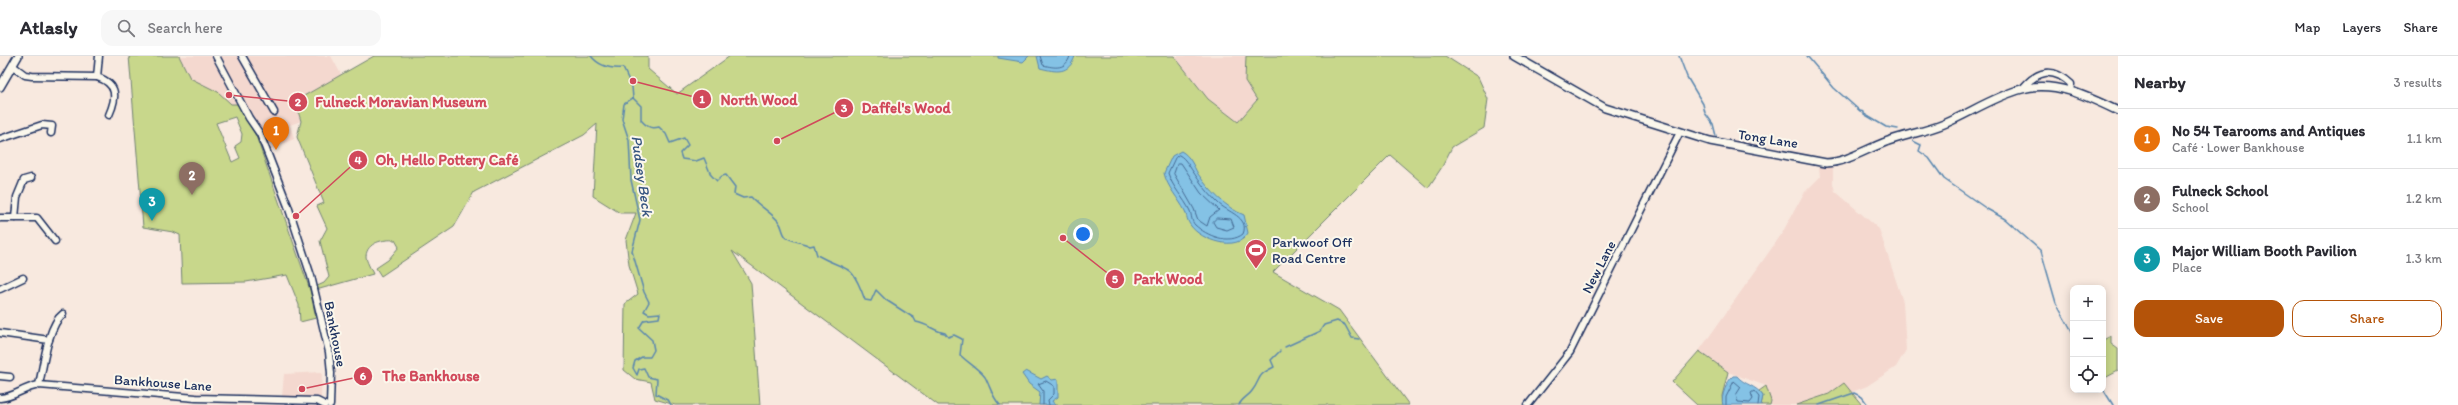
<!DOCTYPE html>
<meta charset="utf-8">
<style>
body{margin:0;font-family:Itim,sans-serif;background:#f7f7f7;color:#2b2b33}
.controls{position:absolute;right:12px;bottom:12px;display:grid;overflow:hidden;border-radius:8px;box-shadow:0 2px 10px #0003}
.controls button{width:36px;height:36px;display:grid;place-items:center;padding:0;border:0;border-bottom:1px solid #e1e1e2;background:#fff;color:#2b2b33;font:20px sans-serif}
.you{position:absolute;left:1083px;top:178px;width:14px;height:14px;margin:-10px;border:3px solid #fff;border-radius:50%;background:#1a73e8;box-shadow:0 0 0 6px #1a73e833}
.badge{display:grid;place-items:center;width:26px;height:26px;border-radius:50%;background:#b45309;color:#fff;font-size:13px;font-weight:700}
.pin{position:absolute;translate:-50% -33px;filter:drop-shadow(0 1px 2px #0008)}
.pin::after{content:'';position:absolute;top:21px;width:14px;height:12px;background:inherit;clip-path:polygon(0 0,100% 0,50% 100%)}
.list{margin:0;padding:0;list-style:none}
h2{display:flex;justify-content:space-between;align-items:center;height:52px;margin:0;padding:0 16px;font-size:17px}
h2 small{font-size:13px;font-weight:400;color:#7c7c81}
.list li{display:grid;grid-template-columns:26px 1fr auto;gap:12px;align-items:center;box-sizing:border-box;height:60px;padding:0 16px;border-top:1px solid #e1e1e2}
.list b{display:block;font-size:15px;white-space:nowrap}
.list p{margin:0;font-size:13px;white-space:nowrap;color:#7c7c81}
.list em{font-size:13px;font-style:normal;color:#7c7c81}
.actions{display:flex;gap:8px;padding:12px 16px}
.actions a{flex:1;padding:9px 0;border:1px solid #b45309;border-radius:12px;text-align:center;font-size:14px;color:#b45309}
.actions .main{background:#b45309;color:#fff}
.icon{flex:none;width:22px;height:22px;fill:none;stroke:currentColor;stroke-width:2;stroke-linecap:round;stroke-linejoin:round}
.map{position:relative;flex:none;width:2118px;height:349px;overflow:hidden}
header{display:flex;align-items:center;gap:24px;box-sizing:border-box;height:56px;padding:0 20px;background:#fff;border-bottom:1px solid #e1e1e2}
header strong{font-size:19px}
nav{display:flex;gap:22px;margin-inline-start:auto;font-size:14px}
.search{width:280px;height:36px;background:#f7f7f7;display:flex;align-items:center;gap:10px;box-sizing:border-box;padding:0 14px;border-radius:12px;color:#7c7c81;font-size:15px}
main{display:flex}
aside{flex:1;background:#fff}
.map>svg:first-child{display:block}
.built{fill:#f4d8cf}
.green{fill:#c8d78b;stroke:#728374;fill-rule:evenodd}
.water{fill:#84c2e5;stroke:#5a87af}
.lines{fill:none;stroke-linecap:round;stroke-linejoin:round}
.shore{stroke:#456a94;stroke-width:1}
.stream{stroke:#5a87af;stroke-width:1.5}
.minor-casing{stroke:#1b2f5e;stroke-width:9}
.tertiary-casing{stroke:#1b2f5e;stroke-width:10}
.minor{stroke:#fbf7ec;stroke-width:6}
.tertiary{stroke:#fbf7ec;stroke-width:7}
.labels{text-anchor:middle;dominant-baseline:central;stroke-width:4;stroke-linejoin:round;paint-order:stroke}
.street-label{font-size:14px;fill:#1b2f5e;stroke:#fbf7ec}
.poi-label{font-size:14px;fill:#1b2f5e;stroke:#fbf7ec;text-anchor:start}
.water-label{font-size:15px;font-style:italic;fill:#355480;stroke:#fbf7ec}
.leader{fill:none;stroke:#d1495b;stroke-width:1.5}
.callout-dot{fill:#d1495b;stroke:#fbf7ec;stroke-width:1.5}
.mark-label{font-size:12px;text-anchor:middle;font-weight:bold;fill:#fff}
.callout-label{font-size:15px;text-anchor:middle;font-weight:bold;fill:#d1495b;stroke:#fbf7ec;stroke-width:4;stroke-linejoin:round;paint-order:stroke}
</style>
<header>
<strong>Atlasly</strong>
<div class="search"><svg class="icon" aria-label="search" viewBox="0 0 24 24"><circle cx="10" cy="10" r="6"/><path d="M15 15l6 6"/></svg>Search here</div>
<nav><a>Map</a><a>Layers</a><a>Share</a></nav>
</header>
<main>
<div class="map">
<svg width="2118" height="349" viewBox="0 0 2118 349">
<rect width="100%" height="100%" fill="#f8e9df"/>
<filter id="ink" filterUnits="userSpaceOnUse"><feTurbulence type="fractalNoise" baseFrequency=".025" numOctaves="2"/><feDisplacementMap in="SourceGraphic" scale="8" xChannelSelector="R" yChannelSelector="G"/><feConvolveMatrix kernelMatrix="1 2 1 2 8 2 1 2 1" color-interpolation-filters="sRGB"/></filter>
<g filter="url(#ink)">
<!-- built -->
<g class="built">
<polygon points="129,0 331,0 342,20 295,45 301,65 290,69 294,83 271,93 264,79 256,80 237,48 216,67 246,226 182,227 180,179 173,176 143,171"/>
<polygon points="1174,0 1246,0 1245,25 1257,44 1238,66 1208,43"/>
<polygon points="1819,110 1833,111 1833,128 1835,135 1879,173 1903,246 1906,294 1896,311 1867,330 1852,336 1844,328 1829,338 1796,349 1770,349 1771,345 1766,330 1728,316 1699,295 1781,179 1804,137 1820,121"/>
<polygon points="322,316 321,342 282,341 284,318"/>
</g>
<!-- green -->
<g class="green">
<path d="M129,0h50l11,22 28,14 13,12h6l19,32 54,154 6,28 -16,4 -1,-17 -12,-30 -41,7 -64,1 -2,-48 -7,-3 -30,-5zM235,61l7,17 -1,8 -6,4 5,12 -8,4 -16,-39z"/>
<path d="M374,0h274v13l29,25 53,-38h444l34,43 30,23 19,-22 -12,-19 1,-25h199l33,21 10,22 -4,29 -32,19 -10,20 -14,21 -38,-33 -117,117 66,38 70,95h-471l-206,-154 19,32 9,122h-85l-20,-6 -4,-17 -16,-3 -11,-9 1,-66 13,-10 -9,-29 -3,-25 10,-27h-16l-27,-17 4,-72 -13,11 -110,57 -20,35 -73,49 -5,-8 12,-8 11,-13 -4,-7c-11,-1 -28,2 -29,16 0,5 5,13 7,18l-57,16 -1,-3 9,-4 5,-6 -9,-36 7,-13 -10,-22 7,-3 -27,-66 4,-16 -6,-20z"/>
<polygon points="2111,280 2111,288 2118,293 2118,315 2103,323 2103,284"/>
<polygon points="1699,295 1728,316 1722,340 1723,349 1697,349 1672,326"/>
<polygon points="1844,327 1862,349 1796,349 1829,338"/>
<polygon points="1766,330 1771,345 1770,349 1761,349 1763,340 1759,335"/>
</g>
<!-- water -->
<g class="water">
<polygon points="998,0 1029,0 1023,6 998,2"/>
<path d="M1037,0h38c-6,19 -19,16 -35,12z"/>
<path d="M1181,95c9,5 12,14 17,23 11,16 28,34 46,41l4,18c-11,20 -47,7 -57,-7 -4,-5 -4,-10 -6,-15 -6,-12 -18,-24 -21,-38l8,-17z"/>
<polygon points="1026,315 1041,323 1047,320 1052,324 1058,323 1058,341 1052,345 1055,349 1039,349 1040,336 1029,328 1022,318"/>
<path d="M1733,320h4c7,9 19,9 26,20l-2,9h-38c-3,-8 4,-24 10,-29z"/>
</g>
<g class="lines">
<!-- shore -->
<g class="shore">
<path d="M1040,0l3,9c12,3 23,5 27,-9"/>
<path d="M1179,99c4,2 6,5 9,9 9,14 18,27 30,39 9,9 32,14 25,31 -14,11 -36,2 -48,-9 -4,-4 -3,-9 -5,-14 -6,-13 -18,-24 -22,-38l7,-15z"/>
<polygon points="1178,107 1181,107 1201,137 1219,154 1210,161 1207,170 1198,164 1194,153 1174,118"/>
<polygon points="1217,162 1231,163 1234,171 1227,174 1216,171 1213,166"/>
<polyline points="1043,349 1043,335 1038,328 1046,325 1054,330 1054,338 1048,344 1049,349"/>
<polyline points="1726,349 1726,341 1734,325 1741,331 1736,339 1738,346 1750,347 1753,343 1751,337 1754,335 1759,341 1758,349"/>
</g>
<!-- stream -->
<g class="stream">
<path d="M591,0c8,10 19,13 32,12l9,19 1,11"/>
<polyline points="1679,0 1687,21 1703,48 1705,57 1713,68 1716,80"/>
<polyline points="1807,0 1834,32 1860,55 1864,56 1864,58 1886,71 1898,73"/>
<path d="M633,42l8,8v14c6,7 10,9 18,7l7,7 4,9 14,-5 4,7 -8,8 2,6 14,2 8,-3 7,17 6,6 5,-5 4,-1 9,12 -1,7 9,4 8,-1c9,10 20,15 28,25 4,5 3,12 8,16 3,2 17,5 23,8l4,-1 3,10c32,18 34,6 48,45l6,1 5,-11 10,10 28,18 2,4c12,2 18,9 29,11l3,4 6,-2 8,4 -2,16c7,7 19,14 25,22 5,9 7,20 15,28"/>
<polyline points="633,42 624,48 622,63 629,84 631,124 640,164 632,195 644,236 649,246 644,255 649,258 660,257 659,262 644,264 639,272 652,284 654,294 650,301 642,301 635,305 633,312 637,319 639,313 644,312 648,321 657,323 656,338 669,345 671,349"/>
<polyline points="1913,85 1921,89 1919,95 1929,102 1944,123 1987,153 2005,163 2041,195 2056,247 2073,278"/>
<polyline points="1285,291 1320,275 1324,269 1337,265 1345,269 1352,282 1359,283"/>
<polyline points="2103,333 2113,349"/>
<path d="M1239,349c3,-7 9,-8 13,-14 10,-13 3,-15 22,-24l-3,-7 9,-9"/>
<polyline points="1819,349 1854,337 1862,341 1868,349"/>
</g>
<!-- minor casing -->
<g class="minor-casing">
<g id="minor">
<polyline points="216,0 249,62 260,78 288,150 311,220 329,296 331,317 330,349"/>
<polyline points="242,0 274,56"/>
<path d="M13,10l12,9 7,1 65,1c21,7 20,20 12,38"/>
<polyline points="97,21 99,0"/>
<path d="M2023,32c15,-18 30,-21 48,-4l-1,7"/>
<polyline points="0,83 42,69 52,70 51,77"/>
<polyline points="0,162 37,162 55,185"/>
<polyline points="15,162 17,141 24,124 31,122"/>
<polyline points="0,233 23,222"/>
<polyline points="0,277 49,284"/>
<polyline points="0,320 10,321"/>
<path d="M39,329c4,-18 9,-60 24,-71"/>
<path d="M0,342c15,-1 22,-10 39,-13l157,13 121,3 8,4"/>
<polyline points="1528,349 1570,296 1680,76"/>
</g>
</g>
<!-- tertiary casing -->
<g class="tertiary-casing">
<g id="tertiary">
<path d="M1514,0l91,52 105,33 116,22c20,-1 39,-13 57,-20 20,-8 42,-11 61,-19 26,-11 51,-28 78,-35 33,-9 67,8 96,22"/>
<polyline points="0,31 18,0"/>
</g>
</g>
<!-- minor -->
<use href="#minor" class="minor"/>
<!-- tertiary -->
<use href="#tertiary" class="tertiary"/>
</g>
</g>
<!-- icons -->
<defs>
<g id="stadium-pin" transform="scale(1.15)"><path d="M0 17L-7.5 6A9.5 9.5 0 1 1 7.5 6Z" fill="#d1495b" stroke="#fbf7ec"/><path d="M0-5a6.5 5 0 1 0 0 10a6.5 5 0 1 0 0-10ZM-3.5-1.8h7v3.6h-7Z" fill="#fff"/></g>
</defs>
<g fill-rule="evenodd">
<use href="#stadium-pin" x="1256" y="194"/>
</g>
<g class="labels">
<!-- street labels -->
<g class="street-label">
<text transform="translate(1768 83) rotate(9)">Tong Lane</text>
<text transform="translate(1599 211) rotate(-63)">New Lane</text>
<text transform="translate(335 278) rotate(79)">Bankhouse</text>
<text transform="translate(163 327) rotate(4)">Bankhouse Lane</text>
</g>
<!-- poi labels -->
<g class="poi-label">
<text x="1272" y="186">Parkwoof Off<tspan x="1272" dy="16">Road Centre</tspan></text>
</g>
<!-- water labels -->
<g class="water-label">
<text transform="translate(642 120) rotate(82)">Pudsey Beck</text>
</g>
</g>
<!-- callouts -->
<path class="leader" d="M633 25L702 43M229 39L298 46M777 85L844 52M296 160L358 104M1063 182L1115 223M302 333L363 320"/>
<g class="callout-dot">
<circle cx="633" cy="25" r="4"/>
<circle cx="229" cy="39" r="4"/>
<circle cx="777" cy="85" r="4"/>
<circle cx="296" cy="160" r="4"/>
<circle cx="1063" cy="182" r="4"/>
<circle cx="302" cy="333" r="4"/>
<circle cx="702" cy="43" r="10"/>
<circle cx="298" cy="46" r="10"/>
<circle cx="844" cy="52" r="10"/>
<circle cx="358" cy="104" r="10"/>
<circle cx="1115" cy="223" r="10"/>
<circle cx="363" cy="320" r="10"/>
</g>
<g class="mark-label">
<text x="702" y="47">1</text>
<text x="298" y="50">2</text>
<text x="844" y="56">3</text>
<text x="358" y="108">4</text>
<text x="1115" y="227">5</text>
<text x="363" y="324">6</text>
</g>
<g class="callout-label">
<text x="759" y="49">North Wood</text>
<text x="401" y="51">Fulneck Moravian Museum</text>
<text x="906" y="57">Daffel's Wood</text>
<text x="447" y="109">Oh, Hello Pottery Café</text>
<text x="1168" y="228">Park Wood</text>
<text x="431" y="325">The Bankhouse</text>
</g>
</svg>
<div class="controls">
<button>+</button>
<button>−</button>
<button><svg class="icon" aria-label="locate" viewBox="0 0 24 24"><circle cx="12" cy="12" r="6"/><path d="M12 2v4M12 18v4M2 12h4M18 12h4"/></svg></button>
</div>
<div class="you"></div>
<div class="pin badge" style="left:276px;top:94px;background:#e8710a">1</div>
<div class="pin badge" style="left:192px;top:139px;background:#8d6e63">2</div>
<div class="pin badge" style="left:152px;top:165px;background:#0f9aa8">3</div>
</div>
<aside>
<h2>Nearby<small>3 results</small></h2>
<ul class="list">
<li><span class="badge" style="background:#e8710a">1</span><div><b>No 54 Tearooms and Antiques</b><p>Café · Lower Bankhouse</p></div><em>1.1 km</em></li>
<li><span class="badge" style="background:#8d6e63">2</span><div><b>Fulneck School</b><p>School</p></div><em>1.2 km</em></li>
<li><span class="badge" style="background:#0f9aa8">3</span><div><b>Major William Booth Pavilion</b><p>Place</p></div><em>1.3 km</em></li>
</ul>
<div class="actions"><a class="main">Save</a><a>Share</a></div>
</aside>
</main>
